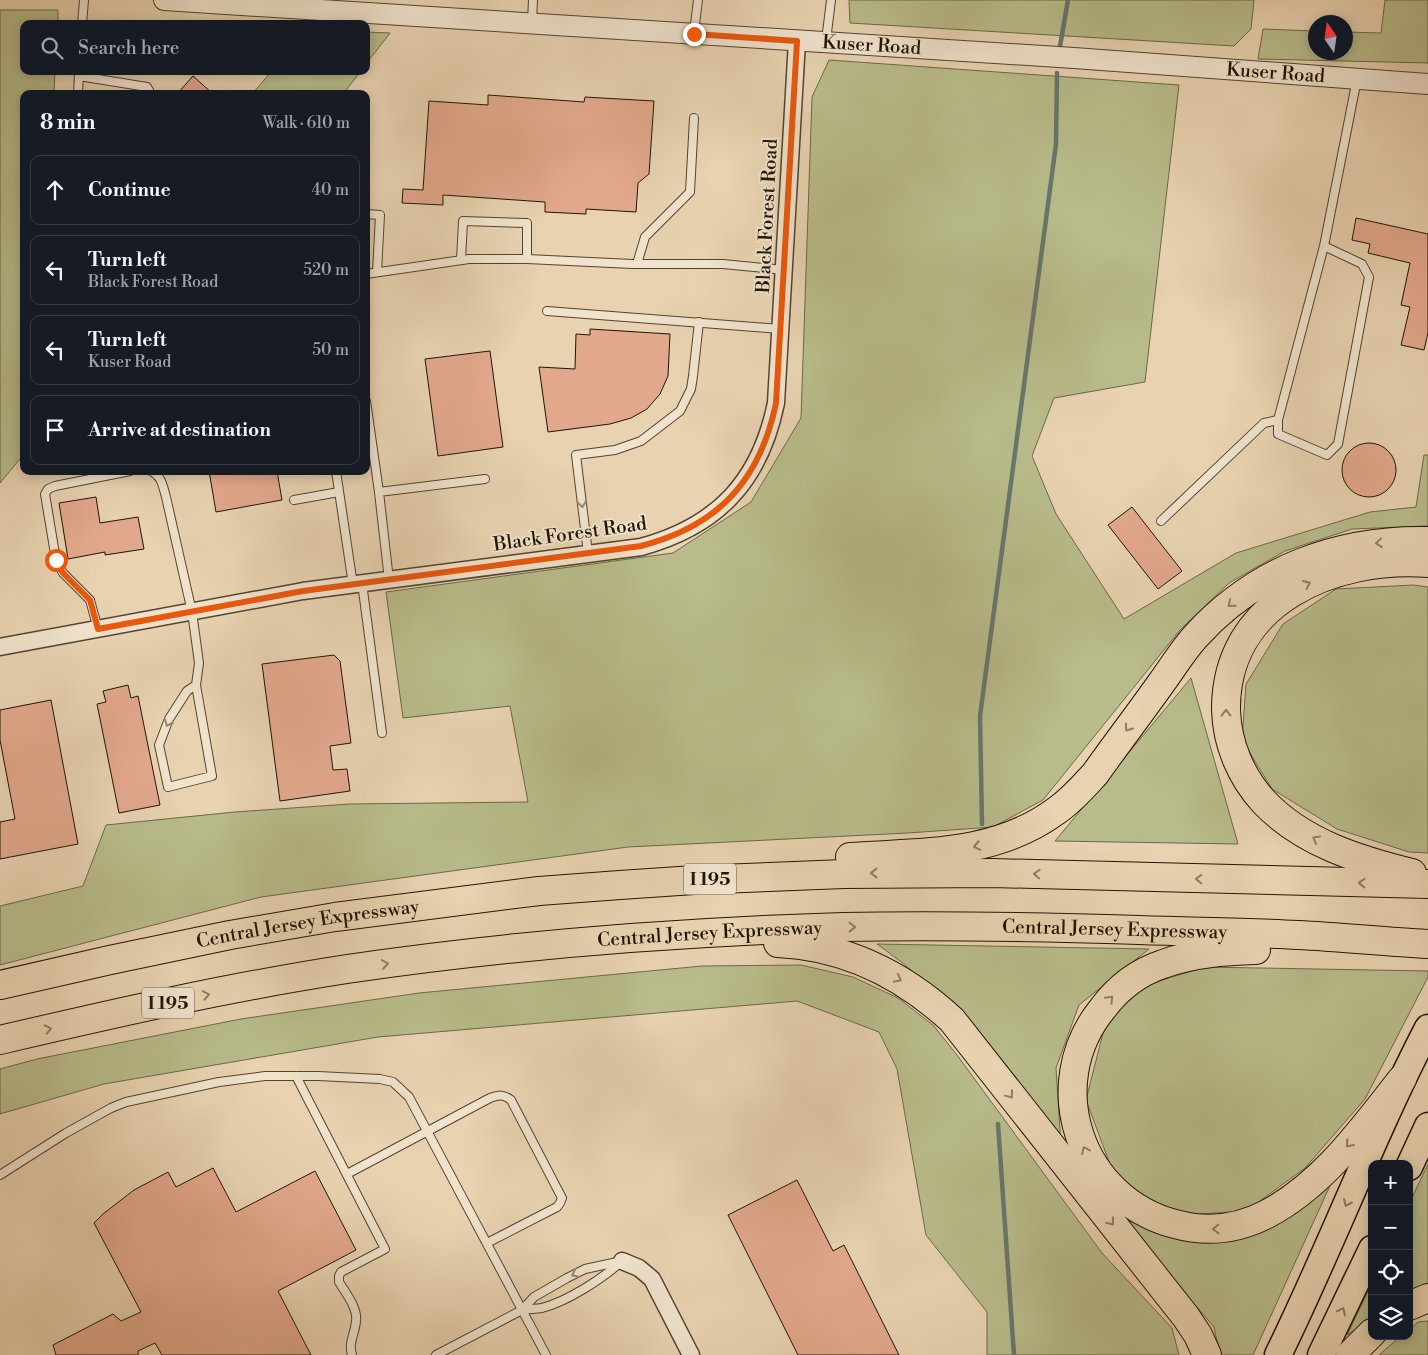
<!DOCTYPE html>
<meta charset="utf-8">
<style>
body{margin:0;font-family:"Libre Bodoni",serif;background:#242831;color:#f1f3f6}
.controls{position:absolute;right:15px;bottom:15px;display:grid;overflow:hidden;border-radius:10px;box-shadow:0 2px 12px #0003}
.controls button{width:45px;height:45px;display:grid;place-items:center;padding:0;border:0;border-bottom:1px solid #363941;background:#171b24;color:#f1f3f6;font:25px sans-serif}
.compass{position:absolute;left:1308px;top:15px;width:45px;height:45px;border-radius:50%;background:#171b24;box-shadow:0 2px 12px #0003;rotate:347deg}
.stop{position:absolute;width:15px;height:15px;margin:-11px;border:4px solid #ea580c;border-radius:50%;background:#fff}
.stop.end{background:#ea580c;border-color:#fff;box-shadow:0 1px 5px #0008}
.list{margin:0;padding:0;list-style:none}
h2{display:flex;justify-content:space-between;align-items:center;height:65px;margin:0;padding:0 20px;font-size:21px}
h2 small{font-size:16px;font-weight:400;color:#9ea1a6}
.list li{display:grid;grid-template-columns:32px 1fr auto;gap:15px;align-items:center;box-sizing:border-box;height:70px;margin:0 10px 10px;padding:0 10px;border:1px solid #363941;border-radius:10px}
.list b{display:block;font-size:19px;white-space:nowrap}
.list p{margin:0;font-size:16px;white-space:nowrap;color:#9ea1a6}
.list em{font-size:16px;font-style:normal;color:#9ea1a6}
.icon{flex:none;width:28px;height:28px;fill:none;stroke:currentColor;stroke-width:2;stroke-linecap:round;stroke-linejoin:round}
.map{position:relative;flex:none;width:1428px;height:1355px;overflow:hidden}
.search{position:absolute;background:#171b24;box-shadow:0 2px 12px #0003;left:20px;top:20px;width:350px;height:55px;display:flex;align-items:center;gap:12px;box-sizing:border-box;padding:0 18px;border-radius:10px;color:#9ea1a6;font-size:19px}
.panel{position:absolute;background:#171b24;box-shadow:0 2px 12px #0003;left:20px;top:90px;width:350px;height:385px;border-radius:10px}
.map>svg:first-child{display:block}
.green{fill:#b8bb8a;stroke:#6c6848}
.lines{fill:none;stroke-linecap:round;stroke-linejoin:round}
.stream{stroke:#68766e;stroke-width:4.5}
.building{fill:#e2a88c;stroke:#1f1506}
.service-casing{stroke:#514430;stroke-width:10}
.minor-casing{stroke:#514430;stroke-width:19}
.tertiary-casing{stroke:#514430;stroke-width:22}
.trunk-casing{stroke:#1f1506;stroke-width:29}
.motorway-casing{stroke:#1f1506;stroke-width:30}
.service{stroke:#f0e2cc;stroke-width:8}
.minor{stroke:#f0e2cc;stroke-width:16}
.tertiary{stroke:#f0e2cc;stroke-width:20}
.trunk{stroke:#e8d2b0;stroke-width:26}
.motorway{stroke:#e8d2b0;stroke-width:28}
.oneway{stroke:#928673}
.oneway2{stroke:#8e7d64}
.route{stroke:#ea580c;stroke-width:6}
.labels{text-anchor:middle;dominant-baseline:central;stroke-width:4;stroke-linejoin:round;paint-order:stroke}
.shield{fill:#f0e2cc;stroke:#5e5241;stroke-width:1}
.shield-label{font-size:18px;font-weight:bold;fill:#1f1506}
.street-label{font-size:19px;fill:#1f1506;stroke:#f0e2cc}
</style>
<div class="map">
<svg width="1428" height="1355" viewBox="0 0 1428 1355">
<rect width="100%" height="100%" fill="#e8d2b0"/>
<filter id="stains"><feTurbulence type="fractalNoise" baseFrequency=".004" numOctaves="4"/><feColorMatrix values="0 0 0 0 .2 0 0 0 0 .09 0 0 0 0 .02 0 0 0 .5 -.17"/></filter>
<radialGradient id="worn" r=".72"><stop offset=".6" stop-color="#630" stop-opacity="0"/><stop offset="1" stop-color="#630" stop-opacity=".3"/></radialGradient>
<!-- green -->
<g class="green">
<polygon points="849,0 1254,0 1251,29 1234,46 850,23"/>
<polygon points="1385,0 1428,0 1428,63 1258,59 1263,29 1315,31 1316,52 1346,52 1346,32 1381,33"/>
<polygon points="0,10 58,10 58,24 24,24 24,71 55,71 54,94 24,94 24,454 0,483"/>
<polygon points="366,32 390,33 366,64"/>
<polygon points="829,60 1179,85 1145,382 1054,398 1032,456 1056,514 1124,619 1236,553 1370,512 1416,507 1424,455 1428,455 1428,526 1352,529 1285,551 1229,583 1180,630 1043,800 993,827 908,833 628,847 261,897 0,965 0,906 83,886 106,825 235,812 349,804 528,802 510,706 403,718 386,592 673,553 751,502 801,418 812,97"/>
<polygon points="272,71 361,71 343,94 252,94"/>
<polygon points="1413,585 1428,587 1428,853 1409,852 1337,829 1272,789 1242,740 1246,684 1283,624 1336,589"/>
<polygon points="1191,678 1238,844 1055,841"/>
<polygon points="877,944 1149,949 1079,1005 1056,1068 1061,1146 957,1009 900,961"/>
<polygon points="801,965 853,977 898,998 933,1025 957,1055 1102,1253 1172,1328 1179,1355 987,1355 987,1312 926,1235 897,1069 879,1032 797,1001 378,1037 104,1084 0,1114 0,1069 37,1059 241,1019 419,993 702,966"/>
<polygon points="1204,967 1428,971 1428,977 1365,1099 1305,1168 1246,1211 1183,1215 1117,1183 1086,1100 1105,1025 1134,989"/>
<polygon points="1428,1164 1428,1287 1409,1294 1409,1204"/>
<polygon points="1333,1179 1253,1355 1220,1355 1214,1327 1121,1219 1189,1238"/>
<polygon points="1372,1283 1372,1319 1347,1335"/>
<polygon points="1428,1321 1428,1355 1379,1355 1401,1336 1409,1336 1409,1330 1418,1322"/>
</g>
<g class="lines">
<!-- stream -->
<g class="stream">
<polyline points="1060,46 1068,0"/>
<polyline points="982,824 980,716 1056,144 1057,73"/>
<polyline points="998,1124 1014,1355"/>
</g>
</g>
<!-- building -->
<g class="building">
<polygon points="193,76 213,94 177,94"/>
<polygon points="488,95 584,102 585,97 654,101 649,174 638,183 636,212 586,209 586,214 545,212 545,202 443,195 443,205 402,203 403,189 423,190 429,101 488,105"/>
<polygon points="1356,218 1428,234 1428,333 1424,350 1401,345 1410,307 1401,305 1410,263 1368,253 1370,244 1352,240"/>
<polygon points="590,329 670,334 668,376 660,394 647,409 631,418 610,424 548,432 539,367 575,369 576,334 590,335"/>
<polygon points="490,351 503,447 438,456 425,359"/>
<circle cx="1369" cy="470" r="27"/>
<polygon points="209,471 277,471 282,500 216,512"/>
<polygon points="96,497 100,523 138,517 144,549 105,555 105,552 68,559 59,503"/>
<polygon points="1132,507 1182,571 1158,589 1108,525"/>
<polygon points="334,655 340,661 351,743 330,746 333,770 347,769 350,791 280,801 262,664"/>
<polygon points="128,685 131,698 138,696 160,805 119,813 97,704 106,702 103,691"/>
<polygon points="51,700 78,844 0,859 0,822 15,819 0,740 0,710"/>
<polygon points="213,1168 236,1212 315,1171 356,1250 278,1291 311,1355 162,1355 155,1343 138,1351 138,1355 56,1355 53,1345 113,1314 121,1321 141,1312 94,1223 103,1214 134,1190 168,1172 176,1187"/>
<polygon points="797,1180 833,1251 844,1245 899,1355 798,1355 728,1215"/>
</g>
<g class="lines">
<!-- service casing -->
<g class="service-casing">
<g id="service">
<polyline points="532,22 533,0"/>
<polyline points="82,24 84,0"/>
<polyline points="694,32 698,0"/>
<polyline points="826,41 831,0"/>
<polyline points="79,76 147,87 151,94"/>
<polyline points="78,94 79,73"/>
<polyline points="366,214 380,215 377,272"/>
<polyline points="1324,246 1362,264 1369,277 1338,444 1327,455 1278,434 1278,420 1324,246 1357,79"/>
<polyline points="461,260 463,221 527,223 527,259"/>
<polyline points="637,264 645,237 690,192 694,118"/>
<polyline points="366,274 469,259 527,259 632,264 723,264 784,270"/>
<polyline points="547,311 780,329"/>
<polyline points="366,401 379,492"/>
<path d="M151,471c11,5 12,16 15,26l26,115 7,51 -3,22 16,91 -44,11 -9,-42 10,-26 18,-28 9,-6"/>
<polyline points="336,471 353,585"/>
<polyline points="294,500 339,492"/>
<polyline points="1161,521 1264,423 1278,420"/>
<polyline points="588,553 576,455 615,450 641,441 680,411 691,389 693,376 699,322"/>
<polyline points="389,580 379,492 485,479"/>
<polyline points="362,583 382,733"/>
<polyline points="98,629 90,600 63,573 56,560 45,494 48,489 55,486 130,471"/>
<path d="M296,1076l89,173 -44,23 -2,4v6c6,10 19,26 17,39 -1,13 -8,21 -4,34"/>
<path d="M347,1174l143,-76c9,-3 13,-4 21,2l51,98 -2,5 -3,4 -70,36"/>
<polyline points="0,1175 66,1133 111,1108 126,1102 219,1082 265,1076 318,1076 380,1079 393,1082 409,1097 546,1355"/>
<path d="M522,1310c7,-1 13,-1 20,-2 26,-7 60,-29 80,-47"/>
<polyline points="436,1355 522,1310 534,1297 567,1278 585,1269 622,1261"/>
</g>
</g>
<!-- minor casing -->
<g class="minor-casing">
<g id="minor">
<path d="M0,647l303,-56 338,-44c77,-21 119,-66 135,-144l21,-362"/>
<polyline points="622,1261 639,1268 652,1279 691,1355"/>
</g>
</g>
<!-- tertiary casing -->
<g class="tertiary-casing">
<g id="tertiary">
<path id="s1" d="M164,0l910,58 354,26"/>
</g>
</g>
<!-- trunk casing -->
<g class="trunk-casing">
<g id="trunk">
<polyline points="1409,1167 1428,1126"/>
<path d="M1278,1355c53,-108 95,-221 150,-327"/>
<polyline points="1321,1355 1372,1249"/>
</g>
</g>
<!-- motorway casing -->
<g class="motorway-casing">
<g id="motorway">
<path d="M850,857c72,-5 145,-1 206,-46 15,-10 27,-24 39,-37 22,-31 45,-61 67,-92 11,-15 21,-32 34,-46 61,-67 143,-97 232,-95"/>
<path d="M1412,873c-53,-13 -109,-30 -148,-71 -23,-25 -37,-58 -38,-92 -1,-109 108,-154 202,-147"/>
<path d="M778,943c68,3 124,31 174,77l234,297 12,18 9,20"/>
<path d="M1256,950c-31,1 -63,3 -93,14 -24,8 -45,24 -60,44 -63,77 -23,191 72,216 32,9 63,5 92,-10 57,-30 96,-86 135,-135"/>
<path id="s2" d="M0,985l110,-25 120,-25 105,-18 204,-26 81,-6 74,-5 150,-6 149,-1 435,11"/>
<path id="s3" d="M0,1040c115,-27 230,-53 347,-71 164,-24 330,-37 496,-42 99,-2 198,0 296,3 53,2 106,2 159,5 44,2 87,7 130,9"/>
<polyline points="1409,1306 1428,1298"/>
<polyline points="1350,1355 1372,1333"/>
</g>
</g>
<!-- service -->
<use href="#service" class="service"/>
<!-- minor -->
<use href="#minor" class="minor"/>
<!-- tertiary -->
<use href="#tertiary" class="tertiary"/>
<!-- trunk -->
<use href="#trunk" class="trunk"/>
<!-- motorway -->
<use href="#motorway" class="motorway"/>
</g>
<!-- one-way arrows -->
<defs><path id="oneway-chevron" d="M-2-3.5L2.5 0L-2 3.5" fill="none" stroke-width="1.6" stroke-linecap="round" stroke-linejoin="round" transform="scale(1.25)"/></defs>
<g class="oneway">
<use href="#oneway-chevron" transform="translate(582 504) rotate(83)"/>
<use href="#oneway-chevron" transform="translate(168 723) rotate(114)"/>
<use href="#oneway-chevron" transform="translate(575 1274) rotate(153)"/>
</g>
<g class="oneway2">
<use href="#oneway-chevron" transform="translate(1379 543) rotate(173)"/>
<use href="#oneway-chevron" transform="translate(1307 584) rotate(-24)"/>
<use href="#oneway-chevron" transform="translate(1231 604) rotate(141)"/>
<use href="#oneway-chevron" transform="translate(1226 713) rotate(-91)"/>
<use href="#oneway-chevron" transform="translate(1128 728) rotate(126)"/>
<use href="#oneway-chevron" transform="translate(1316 839) rotate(-151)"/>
<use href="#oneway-chevron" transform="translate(977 846) rotate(169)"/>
<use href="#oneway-chevron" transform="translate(874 873) rotate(180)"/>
<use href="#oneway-chevron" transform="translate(1037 874) rotate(-178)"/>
<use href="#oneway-chevron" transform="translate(1199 879) rotate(-178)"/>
<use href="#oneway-chevron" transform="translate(1362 883) rotate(-178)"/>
<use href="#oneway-chevron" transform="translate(852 927) rotate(-1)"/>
<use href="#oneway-chevron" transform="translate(385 964) rotate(-8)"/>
<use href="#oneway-chevron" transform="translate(898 979) rotate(29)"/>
<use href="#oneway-chevron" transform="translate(206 995) rotate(-11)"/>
<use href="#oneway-chevron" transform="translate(1110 999) rotate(-47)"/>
<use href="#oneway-chevron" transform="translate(48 1029) rotate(-13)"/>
<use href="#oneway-chevron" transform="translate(1010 1095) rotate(53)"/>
<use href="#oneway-chevron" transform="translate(1349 1144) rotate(131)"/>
<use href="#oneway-chevron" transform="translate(1085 1150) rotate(-115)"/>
<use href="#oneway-chevron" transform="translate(1347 1203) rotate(114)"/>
<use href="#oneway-chevron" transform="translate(1111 1222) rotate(52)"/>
<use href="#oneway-chevron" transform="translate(1216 1229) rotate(179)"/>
<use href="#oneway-chevron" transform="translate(1342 1311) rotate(-64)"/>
</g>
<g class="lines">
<!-- route -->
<path class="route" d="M56,560l7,13 27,27 8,29 205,-38 338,-45c77,-20 119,-65 135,-143l21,-362 -103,-7"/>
</g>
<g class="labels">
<!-- shield labels -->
<g class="shield">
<rect x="684" y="863.5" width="52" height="31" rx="4"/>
<rect x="142" y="987.5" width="52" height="31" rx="4"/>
</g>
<g class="shield-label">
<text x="710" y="879">I 195</text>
<text x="168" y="1003">I 195</text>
</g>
<!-- street labels -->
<g class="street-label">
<text stroke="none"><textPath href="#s1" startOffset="709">Kuser Road</textPath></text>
<text stroke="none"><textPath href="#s1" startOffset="1114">Kuser Road</textPath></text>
<text transform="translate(767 216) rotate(-87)">Black Forest Road</text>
<text transform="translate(570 534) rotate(-8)">Black Forest Road</text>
<text stroke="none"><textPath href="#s2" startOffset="314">Central Jersey Expressway</textPath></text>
<text stroke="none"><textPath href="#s3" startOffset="1124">Central Jersey Expressway</textPath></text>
<text stroke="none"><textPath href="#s3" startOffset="719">Central Jersey Expressway</textPath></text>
</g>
</g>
<rect width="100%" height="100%" filter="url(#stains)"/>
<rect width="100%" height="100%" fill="url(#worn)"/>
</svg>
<div class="controls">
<button>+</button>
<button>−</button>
<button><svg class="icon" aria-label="locate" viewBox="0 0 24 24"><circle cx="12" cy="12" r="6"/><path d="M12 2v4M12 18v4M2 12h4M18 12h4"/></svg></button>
<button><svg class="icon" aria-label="layers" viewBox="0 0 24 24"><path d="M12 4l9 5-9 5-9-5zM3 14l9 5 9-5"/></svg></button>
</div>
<svg class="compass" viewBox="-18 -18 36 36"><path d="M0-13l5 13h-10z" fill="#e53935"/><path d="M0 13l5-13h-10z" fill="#9ea1a6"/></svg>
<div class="stop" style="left:56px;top:560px"></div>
<div class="stop end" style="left:694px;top:34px"></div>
<div class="search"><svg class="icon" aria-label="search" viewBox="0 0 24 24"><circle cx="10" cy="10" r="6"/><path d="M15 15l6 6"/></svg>Search here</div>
<section class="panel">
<h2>8 min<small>Walk · 610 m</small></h2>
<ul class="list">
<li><svg class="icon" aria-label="ahead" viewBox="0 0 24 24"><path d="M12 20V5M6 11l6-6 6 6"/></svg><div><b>Continue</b></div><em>40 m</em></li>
<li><svg class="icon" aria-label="left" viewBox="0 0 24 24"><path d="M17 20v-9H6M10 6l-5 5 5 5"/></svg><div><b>Turn left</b><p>Black Forest Road</p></div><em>520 m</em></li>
<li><svg class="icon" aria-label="left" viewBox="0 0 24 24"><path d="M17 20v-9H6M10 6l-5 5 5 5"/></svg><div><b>Turn left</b><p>Kuser Road</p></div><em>50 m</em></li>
<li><svg class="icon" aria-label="arrive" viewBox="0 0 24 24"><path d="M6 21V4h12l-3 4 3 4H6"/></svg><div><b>Arrive at destination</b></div></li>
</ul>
</section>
</div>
